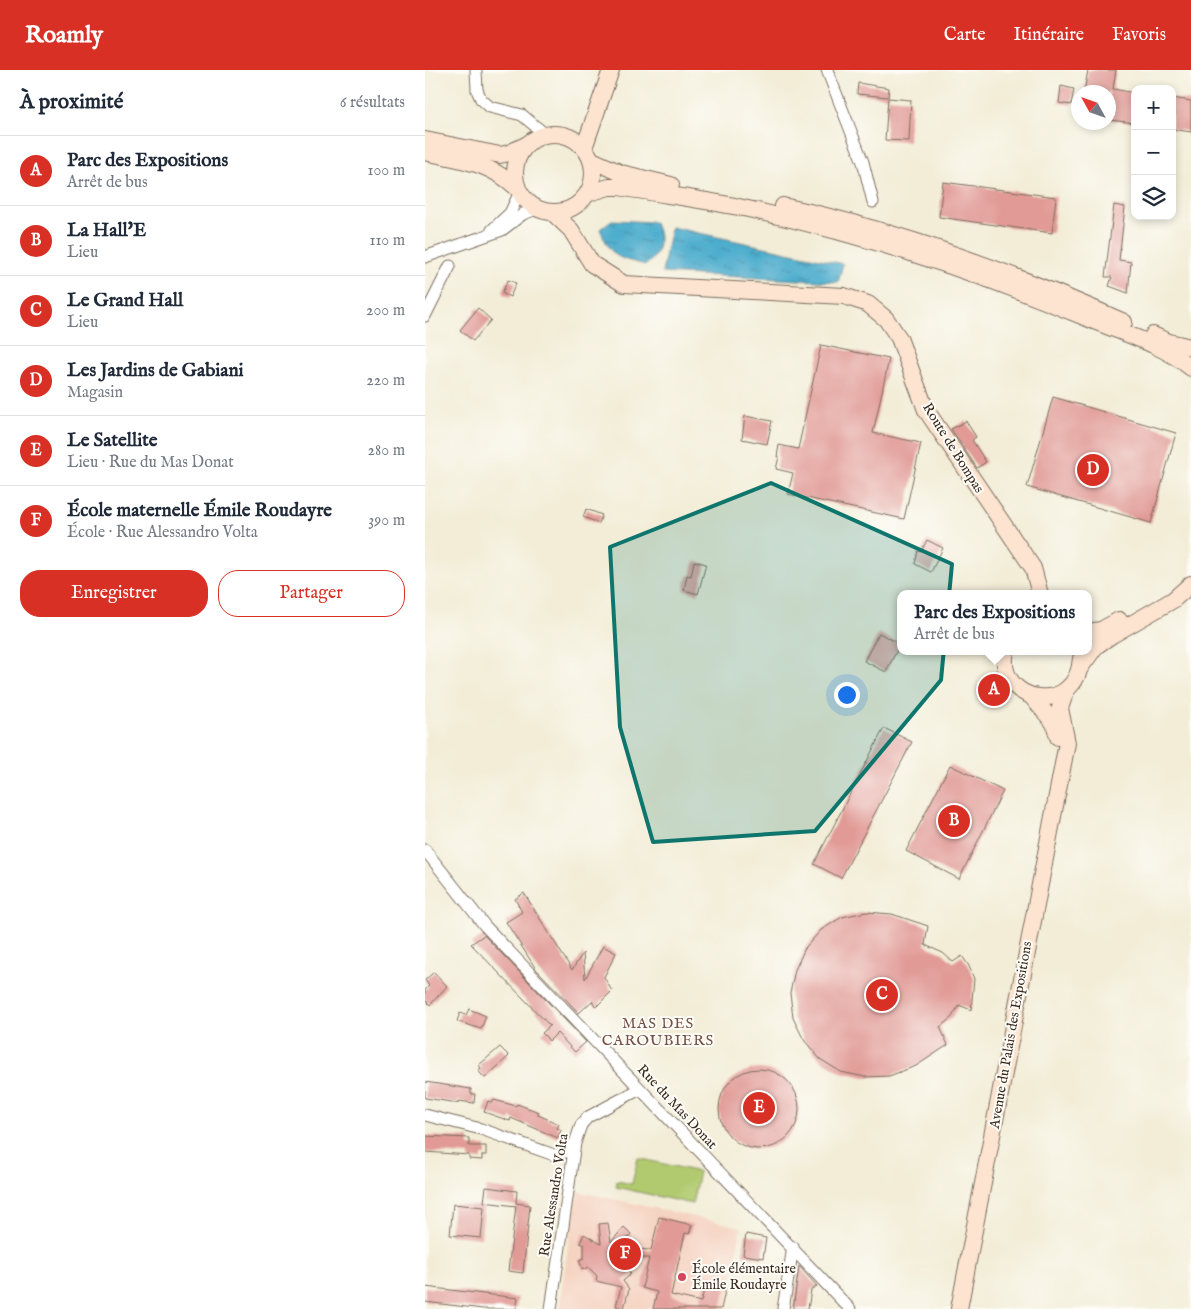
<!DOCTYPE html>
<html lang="fr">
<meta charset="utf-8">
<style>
body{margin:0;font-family:"IM FELL English",serif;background:#f2f2f3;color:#1f2937}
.controls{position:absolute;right:15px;top:15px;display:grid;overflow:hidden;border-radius:10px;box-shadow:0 2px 8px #0003}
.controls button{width:45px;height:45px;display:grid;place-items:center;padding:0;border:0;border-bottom:1px solid #e0e1e3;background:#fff;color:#1f2937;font:25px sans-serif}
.compass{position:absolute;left:646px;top:15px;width:45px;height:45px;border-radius:50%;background:#fff;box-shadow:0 2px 8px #0003;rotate:310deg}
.you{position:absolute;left:421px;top:624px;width:18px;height:18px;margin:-12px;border:4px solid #fff;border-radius:50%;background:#1a73e8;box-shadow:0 0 0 8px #1a73e833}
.badge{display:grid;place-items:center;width:32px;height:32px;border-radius:50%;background:#d93025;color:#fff;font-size:16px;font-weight:700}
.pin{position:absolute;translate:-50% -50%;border:2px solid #fff;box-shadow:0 1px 5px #0006}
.popup{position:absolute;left:472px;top:520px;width:195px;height:65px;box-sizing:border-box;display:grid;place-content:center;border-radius:10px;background:#fff;filter:drop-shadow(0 1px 4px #0005);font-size:16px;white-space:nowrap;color:#747a83}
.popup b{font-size:19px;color:#1f2937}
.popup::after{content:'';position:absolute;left:50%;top:100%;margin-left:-10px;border:10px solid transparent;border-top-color:#fff}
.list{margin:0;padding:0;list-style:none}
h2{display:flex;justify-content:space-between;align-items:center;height:65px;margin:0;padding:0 20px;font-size:21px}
h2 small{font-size:16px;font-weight:400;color:#747a83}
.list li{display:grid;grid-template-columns:32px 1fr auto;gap:15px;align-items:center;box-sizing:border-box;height:70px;padding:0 20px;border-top:1px solid #e0e1e3}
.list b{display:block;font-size:19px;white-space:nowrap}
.list p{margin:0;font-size:16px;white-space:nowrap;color:#747a83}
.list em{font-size:16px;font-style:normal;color:#747a83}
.actions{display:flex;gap:10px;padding:15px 20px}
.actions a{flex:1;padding:11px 0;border:1px solid #d93025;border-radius:20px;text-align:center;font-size:18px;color:#d93025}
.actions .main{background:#d93025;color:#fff}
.icon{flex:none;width:28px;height:28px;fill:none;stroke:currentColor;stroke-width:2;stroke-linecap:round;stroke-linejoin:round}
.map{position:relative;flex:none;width:766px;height:1239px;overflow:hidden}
header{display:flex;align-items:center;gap:30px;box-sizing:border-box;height:70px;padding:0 25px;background:#d93025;color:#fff}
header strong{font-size:24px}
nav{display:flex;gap:28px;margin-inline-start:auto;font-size:18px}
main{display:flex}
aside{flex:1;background:#fff}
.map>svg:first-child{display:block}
.built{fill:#f5d3c1}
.pitch{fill:#b1ca70;stroke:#767a47}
.water{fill:url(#water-ripples);stroke:#446c76}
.building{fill:#e19a95}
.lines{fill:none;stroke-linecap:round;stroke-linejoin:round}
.minor-casing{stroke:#7b6e5f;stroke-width:13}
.secondary-casing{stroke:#7b6e5f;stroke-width:18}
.minor{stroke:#fff;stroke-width:11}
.secondary{stroke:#fde4d1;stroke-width:16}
.marked{fill:#0f766e;fill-opacity:0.2;stroke:#0f766e;stroke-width:4;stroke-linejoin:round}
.poi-dot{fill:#d1495b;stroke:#fdfcf7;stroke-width:2}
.labels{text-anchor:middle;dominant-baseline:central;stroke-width:4;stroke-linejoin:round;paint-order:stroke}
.street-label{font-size:14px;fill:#3b2a1e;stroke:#fdfcf7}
.poi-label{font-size:14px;fill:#3b2a1e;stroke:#fdfcf7;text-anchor:start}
.neighbourhood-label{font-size:15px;letter-spacing:1px;fill:#755148;stroke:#fdfcf7}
</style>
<header>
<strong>Roamly</strong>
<nav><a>Carte</a><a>Itinéraire</a><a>Favoris</a></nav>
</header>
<main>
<aside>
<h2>À proximité<small>6 résultats</small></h2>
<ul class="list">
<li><span class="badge">A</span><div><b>Parc des Expositions</b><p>Arrêt de bus</p></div><em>100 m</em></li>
<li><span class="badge">B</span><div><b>La Hall'E</b><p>Lieu</p></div><em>110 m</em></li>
<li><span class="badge">C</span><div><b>Le Grand Hall</b><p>Lieu</p></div><em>200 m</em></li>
<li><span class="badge">D</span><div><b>Les Jardins de Gabiani</b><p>Magasin</p></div><em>220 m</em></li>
<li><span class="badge">E</span><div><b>Le Satellite</b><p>Lieu · Rue du Mas Donat</p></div><em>280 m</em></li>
<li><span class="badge">F</span><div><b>École maternelle Émile Roudayre</b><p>École · Rue Alessandro Volta</p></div><em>390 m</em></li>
</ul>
<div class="actions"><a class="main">Enregistrer</a><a>Partager</a></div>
</aside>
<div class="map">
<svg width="766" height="1239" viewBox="0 0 766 1239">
<defs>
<pattern id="water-ripples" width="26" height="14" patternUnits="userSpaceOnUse" patternTransform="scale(1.25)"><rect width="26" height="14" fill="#4eadcd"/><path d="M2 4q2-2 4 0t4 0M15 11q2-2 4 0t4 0" fill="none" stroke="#428da6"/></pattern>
</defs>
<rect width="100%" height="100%" fill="#fdfcf7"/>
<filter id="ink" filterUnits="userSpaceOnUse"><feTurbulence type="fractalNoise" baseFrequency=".02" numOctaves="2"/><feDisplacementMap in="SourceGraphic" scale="10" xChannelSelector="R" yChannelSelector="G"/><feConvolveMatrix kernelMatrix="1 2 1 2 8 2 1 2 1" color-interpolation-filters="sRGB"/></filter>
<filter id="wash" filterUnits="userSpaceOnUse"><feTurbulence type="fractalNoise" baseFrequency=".0096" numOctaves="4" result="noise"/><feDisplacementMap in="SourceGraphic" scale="20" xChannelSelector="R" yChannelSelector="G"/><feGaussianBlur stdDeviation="1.12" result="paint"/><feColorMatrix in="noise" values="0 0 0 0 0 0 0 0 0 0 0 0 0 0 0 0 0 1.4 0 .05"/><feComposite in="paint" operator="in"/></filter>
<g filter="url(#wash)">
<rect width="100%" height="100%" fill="#f3edd7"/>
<!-- built -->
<polygon class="built" points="151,1121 316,1157 302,1239 134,1239"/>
<!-- pitch -->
<polygon class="pitch" points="213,1088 274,1102 267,1134 191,1117 192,1111 207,1114"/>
<!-- water -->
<g class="water">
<path d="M187,150l42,2c9,16 6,32 -8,43 -31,-8 -33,-6 -46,-36z"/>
<polygon points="246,157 418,194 413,212 237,203"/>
</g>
<g id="blocks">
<!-- building -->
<g class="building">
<polygon points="663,0 691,0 688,19 710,23 710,53 684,50 684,22 659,22"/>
<polygon points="433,13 464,18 463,27 432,24"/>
<polygon points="636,16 649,19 646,35 634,33"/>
<polygon points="463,28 486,30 484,71 460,70"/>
<polygon points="747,28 766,31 766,62 747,59"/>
<polygon points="518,112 631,127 627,163 514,147"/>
<polygon points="689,135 700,137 694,190 706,192 703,223 684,216 687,207 680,207"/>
<polygon points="83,210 91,213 85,227 77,223"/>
<polygon points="53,238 66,250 48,271 35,260"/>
<polygon points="396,275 464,289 448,363 496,373 479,449 363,424 368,403 351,399 354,387 352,387 354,375 373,379"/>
<polygon points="628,327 751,363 726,453 602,417"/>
<polygon points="320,346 347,351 342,374 317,369"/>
<polygon points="541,351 551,367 547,370 561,392 552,398 526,359"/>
<polygon points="161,439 177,445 174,453 158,447"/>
<polygon points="502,470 518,478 506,502 490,494 493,481 496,482"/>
<polygon points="269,491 281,494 273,524 259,520 262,505 266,506"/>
<polygon points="454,563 475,574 461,602 439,591"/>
<polygon points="459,658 487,672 416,808 389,794"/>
<polygon points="525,695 578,721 534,809 481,781"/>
<polygon points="99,823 147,900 158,883 160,909 178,876 191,883 179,907 187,921 171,937 167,931 154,943 111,899 81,852 97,842 90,829"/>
<polygon points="441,842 467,844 503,856 500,875 518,883 528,892 537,886 544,896 549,909 546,940 534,935 527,947 515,957 523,975 491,996 464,1006 440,1007 416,1002 395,989 379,970 368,948 365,923 370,900 380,878 396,860 417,847"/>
<polygon points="59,865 161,972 150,982 132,963 124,971 121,967 117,963 125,956 46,874"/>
<polygon points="9,902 22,916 5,935 0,930 0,920 4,916 0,910"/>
<polygon points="44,939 61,946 56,959 32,951 35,943 41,945"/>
<polygon points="75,977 84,986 60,1008 53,1001 56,998 54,995"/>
<circle cx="334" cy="1039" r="40"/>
<polygon points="0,1012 46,1019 46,1024 50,1024 49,1033 33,1031 33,1033 0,1028"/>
<polygon points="69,1030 91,1036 92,1034 114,1042 113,1045 134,1054 132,1058 136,1060 133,1068 86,1048 85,1051 59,1042 63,1031 67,1033"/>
<polygon points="0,1066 44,1068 44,1076 61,1076 61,1085 57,1085 57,1090 44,1089 44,1085 0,1082"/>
<polygon points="61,1117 92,1121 91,1133 105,1135 98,1203 83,1201 91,1136 59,1132"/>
<polygon points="28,1134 59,1137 56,1168 25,1165"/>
<polygon points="234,1147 267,1155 264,1164 260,1163 246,1225 276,1232 281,1212 293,1214 301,1217 296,1239 228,1239 232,1222 217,1218 224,1188 193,1188 206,1204 198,1211 204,1219 199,1238 191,1236 196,1217 171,1211 172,1206 163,1197 158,1200 154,1190 159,1188 159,1175 155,1173 159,1164 176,1174 174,1154 183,1153 186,1172 199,1157 206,1164 194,1178 226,1180"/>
<polygon points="321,1164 341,1168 338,1188 318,1185"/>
<polygon points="374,1196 392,1216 386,1220 383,1239 368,1239"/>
<polygon points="0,1217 93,1228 91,1239 58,1239 0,1232"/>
</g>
</g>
</g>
<g filter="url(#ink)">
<use href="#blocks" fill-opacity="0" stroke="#7b6e5f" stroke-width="1"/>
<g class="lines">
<!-- minor casing -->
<g class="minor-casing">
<g id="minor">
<polyline points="51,0 52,20 56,29 65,37 97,45 121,65"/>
<polyline points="402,0 438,92 448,132"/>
<polyline points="67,160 85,143 95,122"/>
<polyline points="0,187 77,160 98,144 112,139"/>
<polyline points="0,246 25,196"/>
<polyline points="0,780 60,856 425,1239"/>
<polyline points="0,1045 56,1059 129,1085 141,1082 150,1073"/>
<polyline points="126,1239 150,1073 156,1055 163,1047 215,1019"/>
<polyline points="358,1239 368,1177"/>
</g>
</g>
<!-- secondary casing -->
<g class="secondary-casing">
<g id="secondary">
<circle cx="129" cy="103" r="39"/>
<polyline points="0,70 75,85 84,83 103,74"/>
<polyline points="159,78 186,0"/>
<path d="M0,82c36,8 64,10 92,36"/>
<polyline points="167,90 196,103 246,115"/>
<path d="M164,123l20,-6h10c40,7 80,12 120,20 120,26 237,64 350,112 33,14 75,26 102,49"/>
<path d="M358,136c118,25 231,67 341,116"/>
<polyline points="128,143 146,160 167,194 199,214 419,226 443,234 461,249 474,268 501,340 608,498 615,524"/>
<polyline points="728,265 744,272 766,277"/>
<polyline points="663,562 676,560 694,550"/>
<path d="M581,581c-12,52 71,68 75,7"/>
<polyline points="655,598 671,576 687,565 748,530 766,514"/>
<polyline points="607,627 629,653 633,667"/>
<polyline points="534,1239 642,673 635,638 641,621"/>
</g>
</g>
<!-- minor -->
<use href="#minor" class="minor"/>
<!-- secondary -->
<use href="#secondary" class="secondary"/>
</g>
</g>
<!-- marked area -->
<path class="marked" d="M346,413l181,81 -11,116 -126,151 -162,11 -33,-115 -10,-180z"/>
<!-- markers -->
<circle class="poi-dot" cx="257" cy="1207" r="5"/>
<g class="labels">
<!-- street labels -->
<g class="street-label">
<text transform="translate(528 378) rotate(58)">Route de Bompas</text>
<text transform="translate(586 965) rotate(-80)">Avenue du Palais des Expositions</text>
<text transform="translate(252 1037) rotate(47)">Rue du Mas Donat</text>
<text transform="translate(129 1125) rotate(-81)">Rue Alessandro Volta</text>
</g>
<!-- poi labels -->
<g class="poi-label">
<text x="267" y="1199">École élémentaire<tspan x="267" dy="16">Émile Roudayre</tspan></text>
</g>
<!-- neighbourhood labels -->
<g class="neighbourhood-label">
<text x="233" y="953">MAS DES<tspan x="233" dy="17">CAROUBIERS</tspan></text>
</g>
</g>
</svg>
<div class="controls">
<button>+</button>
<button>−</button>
<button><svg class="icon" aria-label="layers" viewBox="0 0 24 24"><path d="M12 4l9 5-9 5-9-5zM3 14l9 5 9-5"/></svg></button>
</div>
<svg class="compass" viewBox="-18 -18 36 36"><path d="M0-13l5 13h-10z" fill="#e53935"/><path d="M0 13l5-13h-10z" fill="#747a83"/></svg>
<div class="you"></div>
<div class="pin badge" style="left:569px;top:620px">A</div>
<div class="popup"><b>Parc des Expositions</b>Arrêt de bus</div>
<div class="pin badge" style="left:529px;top:751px">B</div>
<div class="pin badge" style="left:457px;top:925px">C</div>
<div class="pin badge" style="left:668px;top:400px">D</div>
<div class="pin badge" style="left:334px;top:1038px">E</div>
<div class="pin badge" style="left:200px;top:1184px">F</div>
</div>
</main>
